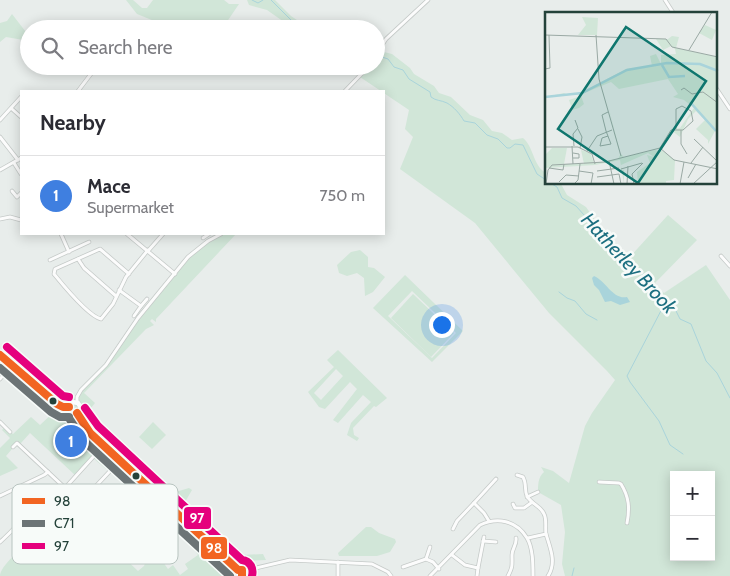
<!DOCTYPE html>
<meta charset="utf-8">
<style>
body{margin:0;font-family:Cabin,sans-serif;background:#f2f2f3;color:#2b2b33}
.controls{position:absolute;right:15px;bottom:15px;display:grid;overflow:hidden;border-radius:0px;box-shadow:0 2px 12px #0003}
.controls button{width:45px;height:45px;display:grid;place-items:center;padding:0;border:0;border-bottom:1px solid #e1e1e2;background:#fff;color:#2b2b33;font:25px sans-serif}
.you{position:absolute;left:441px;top:324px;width:18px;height:18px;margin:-12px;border:4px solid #fff;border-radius:50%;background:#1a73e8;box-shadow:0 0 0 8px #1a73e833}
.badge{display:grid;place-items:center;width:32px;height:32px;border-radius:50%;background:#b45309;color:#fff;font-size:16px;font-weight:700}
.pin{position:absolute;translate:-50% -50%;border:2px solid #fff;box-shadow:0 1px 5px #0006}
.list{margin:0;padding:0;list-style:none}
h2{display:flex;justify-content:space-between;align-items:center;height:65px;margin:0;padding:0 20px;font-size:21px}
h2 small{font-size:16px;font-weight:400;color:#7c7c81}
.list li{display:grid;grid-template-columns:32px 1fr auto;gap:15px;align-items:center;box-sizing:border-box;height:80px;padding:0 20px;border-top:1px solid #e1e1e2}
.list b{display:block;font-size:19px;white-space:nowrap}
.list p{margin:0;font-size:16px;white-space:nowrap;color:#7c7c81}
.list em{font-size:16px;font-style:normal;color:#7c7c81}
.icon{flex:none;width:28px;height:28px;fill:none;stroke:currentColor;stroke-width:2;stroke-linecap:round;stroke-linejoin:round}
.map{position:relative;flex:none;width:730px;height:576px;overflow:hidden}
.search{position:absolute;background:#fff;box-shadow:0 2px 12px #0003;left:20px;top:20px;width:365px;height:55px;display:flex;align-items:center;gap:12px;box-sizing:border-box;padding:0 18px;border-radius:28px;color:#7c7c81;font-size:19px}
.panel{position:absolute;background:#fff;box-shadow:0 2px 12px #0003;left:20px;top:90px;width:365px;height:145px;border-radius:0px}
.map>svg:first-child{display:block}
.green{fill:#d1e6d8;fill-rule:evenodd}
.water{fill:#a9d4db}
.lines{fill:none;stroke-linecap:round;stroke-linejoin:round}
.stream{stroke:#a9d4db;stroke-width:1}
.street-casing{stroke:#c5cac8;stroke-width:4.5}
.secondary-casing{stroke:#c3cbc8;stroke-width:5.5}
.street{stroke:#fcfcfc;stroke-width:3}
.secondary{stroke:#fcfcfc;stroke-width:4.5}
.bus-1-casing{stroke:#f7fbf9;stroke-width:11}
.bus-2-casing{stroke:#f7fbf9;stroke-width:11}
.bus-3-casing{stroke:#f7fbf9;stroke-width:11}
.bus-1{stroke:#f26522;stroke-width:8}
.bus-2{stroke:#6c7476;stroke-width:8}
.bus-3{stroke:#e5007d;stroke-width:8}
.bus-dot{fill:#24423a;stroke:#f7fbf9;stroke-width:2}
.labels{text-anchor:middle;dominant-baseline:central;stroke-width:5;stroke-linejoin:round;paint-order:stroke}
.water-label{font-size:20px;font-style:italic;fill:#1c6f80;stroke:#f7fbf9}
.inset-river{fill:none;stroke:#a9d4db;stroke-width:2.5}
.inset-road{fill:none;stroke:#9aa9a4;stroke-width:1}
.view{fill:#0f766e;fill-opacity:0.15;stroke:#0f766e;stroke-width:2.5}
.inset-edge{fill:none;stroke:#24423a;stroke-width:2.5}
.key{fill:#f7fbf9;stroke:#b8c4c0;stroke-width:1}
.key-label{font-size:14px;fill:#24423a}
.line-badge{stroke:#f7fbf9;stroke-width:2}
.badge-label{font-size:14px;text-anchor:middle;font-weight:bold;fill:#fff}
</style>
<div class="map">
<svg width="730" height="576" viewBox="0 0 730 576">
<rect width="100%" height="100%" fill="#e8edeb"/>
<!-- green -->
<g class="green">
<polygon points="126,0 133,0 142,8 147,8 153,0 224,0 229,4 239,4 222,29 174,29 137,14"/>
<polygon points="247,0 275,0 291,16 310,29 294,29 267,10 249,5"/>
<polygon points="12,14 29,36 29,41 6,37 0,42 0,23 7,21"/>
<path d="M376,50l16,4 18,14 4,6 20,12 5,7 12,4 19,18 13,5 9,11 10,2 10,7 11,-2c11,9 10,28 23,35v11h15l6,11 19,12 9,13 18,21 7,5 5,11 3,2 40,-44 29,25 -42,43 9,10 42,-28 24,35v276h-165l-3,-12 3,-32 -4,-27 -23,-13c0,-7 0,-15 6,-20l-3,-5 12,4 16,12 16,-57 7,-13 23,-33 -8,-9 -58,-58 -74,-90 -75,-54 13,-32 -8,-8 4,-19 -49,-33 8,-10 -2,-1h10zM674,475h37v82h-37z"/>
<polygon points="221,234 236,234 156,319 156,322 152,319 150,321 154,325 146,329 84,393 95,403 86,414 86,422 83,424 156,493 148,502 121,476 108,468 106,469 93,458 76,476 30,433 21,443 17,443 6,456 18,468 0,476 0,448 10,438 2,430 5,427 13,434 31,417 40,425 54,412 43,398 24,382 7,374 8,372 15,369 50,401 76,397 99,374 138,318 196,250"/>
<polygon points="360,250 368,257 368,267 374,268 385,277 373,292 365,296 364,278 357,273 347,276 339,273 337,265 351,252"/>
<path d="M405,275l58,56 -31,31 -59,-54zM412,291l44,42 -24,25 -44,-42z"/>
<polygon points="413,294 454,333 431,357 391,318"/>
<path d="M338,350l49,48 -11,9 -2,-1 -21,22 1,7 5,3 -2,3 -10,-6 4,-12 20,-21 -8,-7 -25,28 -5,-3 24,-31 -7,-7 -25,27 -6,-2 -11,-15 26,-25 -7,-7zM336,369l7,7 -22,24 -7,-7z"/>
<polygon points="153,422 166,435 152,449 139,437"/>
<polygon points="189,488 192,490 185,502 234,549 242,555 263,554 266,560 242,561 229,553 173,499 172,493"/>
<path d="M156,496l62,61 13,19h-231c0,-9 21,-29 30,-33 6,-3 14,-3 20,-4l36,22 9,-1 6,-7 15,-3 22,21 6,-5 3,-8 -2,-2 22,-23 5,8 -10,7 6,10 -5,4 5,7 5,-4 7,10 8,-6 -3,-5 13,-9 -15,-21 3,-3 -33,-31z"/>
<polygon points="366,527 371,527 379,533 395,539 396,542 390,552 377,556 339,556 338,553"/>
</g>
<!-- water -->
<path class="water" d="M594,276c12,5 19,24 33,21l3,5 -10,3 -9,-4 -6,1 -6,-12 -5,-5 -2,-7z"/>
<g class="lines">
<!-- stream -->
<g class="stream">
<polyline points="252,0 258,3 263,0"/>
<polyline points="271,0 300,29"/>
<path d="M376,55l12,4 6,8 9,3 6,9 21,13 1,5c5,4 10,3 16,6 7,4 13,11 17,18l11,2 12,12 11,4 9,9h3l5,-4 8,1 14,29 9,6"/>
<polyline points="552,184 557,187 562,198 576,206 609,243 618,251 622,261 640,271 665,303 675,309 680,319 691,324 706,361 717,373 730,398"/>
<polyline points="559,292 567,298 575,301 586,314 597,320"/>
<polyline points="665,303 627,376 630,382 659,421 670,445 683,454"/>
<polyline points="572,576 574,568"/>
</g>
<!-- street casing -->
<g class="street-casing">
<g id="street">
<polyline points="665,0 674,14"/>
<polyline points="376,54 386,39 428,0"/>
<polyline points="716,88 730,109"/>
<polyline points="78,91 97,66"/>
<polyline points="345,91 369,66"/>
<polyline points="12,109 21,117"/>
<polyline points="0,120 21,97"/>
<polyline points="0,137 18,160"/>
<polyline points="14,163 21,174"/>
<polyline points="0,170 21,158"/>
<polyline points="12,191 17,197 21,193"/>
<polyline points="0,219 10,217 21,220"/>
<polyline points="61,234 69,252"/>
<polyline points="127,234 175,274"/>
<polyline points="203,238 209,234"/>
<polyline points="148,251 163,234"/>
<polyline points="721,256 730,266"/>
<polyline points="78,259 84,268 116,296"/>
<polyline points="50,260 89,242"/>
<path d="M129,274l-29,-25 -45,20 -1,5c9,11 34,42 47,45l12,-15 13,-27 22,-27"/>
<polyline points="119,290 141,306 134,316"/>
<polyline points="141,306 147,299"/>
<polyline points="0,367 5,374"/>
<polyline points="4,374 23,384 46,403"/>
<polyline points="0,379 12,365"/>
<polyline points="77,402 77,397 81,390 106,365 138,318 188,257 208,241 221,234"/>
<polyline points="0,422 10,432"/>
<polyline points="13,447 17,443 112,532"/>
<path d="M517,475l6,2c4,7 1,12 4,19 4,8 14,10 17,18 3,5 1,14 2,20l-18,4"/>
<path d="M599,482l20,1 2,1c8,13 9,24 6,39"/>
<polyline points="65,488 103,446"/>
<polyline points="0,496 44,475 48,472"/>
<polyline points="527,497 538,492"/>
<polyline points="81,502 111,470 108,467"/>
<polyline points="513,504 515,508 524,508 531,503"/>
<polyline points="489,521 484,513 474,503 496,479"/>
<polyline points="453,529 457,521 474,503"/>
<circle cx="116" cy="536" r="5"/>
<polyline points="120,532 156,493"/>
<path d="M546,534c4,14 11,28 2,42"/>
<polyline points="122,535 145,556 169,532"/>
<polyline points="483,541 496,542"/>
<path d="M0,542c7,-6 13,-13 20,-19 13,-8 37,-2 50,5 6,4 11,12 18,14 7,2 17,-3 23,-5"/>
<polyline points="452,555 465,565 478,568 484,537"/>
<polyline points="426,559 430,547"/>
<polyline points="338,562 338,576"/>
<polyline points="403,567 426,559 433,562 439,569"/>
<polyline points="243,571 290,560 372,564 388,572 391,576"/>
<path d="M430,576l50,-51c17,-8 36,-5 47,13 6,10 6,26 6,38"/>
<polyline points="477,576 478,568"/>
<path d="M508,576c5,-10 4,-10 4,-21 0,-7 5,-10 4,-17"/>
</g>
</g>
<!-- secondary casing -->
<g class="secondary-casing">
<g id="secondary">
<polyline points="0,355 57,404 63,407 69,407"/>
<polyline points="69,407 72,402 78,403 81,408 77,413"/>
<polyline points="77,413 90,433 207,540 234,566 238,570 242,570 243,572 242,576"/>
</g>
</g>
<!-- street -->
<use href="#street" class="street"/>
<!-- secondary -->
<use href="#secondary" class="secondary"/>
<!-- bus-1 casing -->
<g class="bus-1-casing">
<g id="bus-1">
<polyline points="0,355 57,404 63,407 69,407"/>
<polyline points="77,413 90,433 238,570 242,570 242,576"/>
</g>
</g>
<!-- bus-2 casing -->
<g class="bus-2-casing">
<g id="bus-2">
<polyline points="0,368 51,412 60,417 69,417"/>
<polyline points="69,418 83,440 230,576"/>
</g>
</g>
<!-- bus-3 casing -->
<g class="bus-3-casing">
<g id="bus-3">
<polyline points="7,347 63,396 69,397"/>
<path d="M85,408l13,18 144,134c8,1 12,8 10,16"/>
</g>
</g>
<!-- bus-1 -->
<use href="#bus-1" class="bus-1"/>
<!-- bus-2 -->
<use href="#bus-2" class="bus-2"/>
<!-- bus-3 -->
<use href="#bus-3" class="bus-3"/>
</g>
<!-- markers -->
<g class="bus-dot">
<circle cx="53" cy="401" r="4.5"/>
<circle cx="136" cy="476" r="4.5"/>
</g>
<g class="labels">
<!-- water labels -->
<g class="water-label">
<text transform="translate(629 263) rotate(47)">Hatherley Brook</text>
</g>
</g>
<!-- overview -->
<g transform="translate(545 12)">
<rect width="172" height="172" fill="#e8edeb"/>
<path d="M37,5l16,1 -1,17h-19l8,-10zM160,13l11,5 -4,10 -13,-7zM127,24l7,1 -3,11 41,9v75l-2,-1 -7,13v-4l-12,-11 9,-9 -9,-9 -8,8 -8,18 -9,-7 9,-2 14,-20 -10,-8 -11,-3 5,-3 -10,-15 -49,10 -8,-7 -29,12 -37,3 19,-4 4,2 13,-2 45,-24 26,-3 -2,-10 6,-2 5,10v-9l15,-1 -1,-5 -4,-3 -8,4 -7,-11h12zM36,84l3,8 -5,4 -15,4 8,-3 -3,-9zM61,85l14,56 4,4 31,-7 8,1 12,9 -1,20 -8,1v3h-28l-1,-12 13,-9 -3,-8 7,2 -6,-4 -27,12v5h3v14l-4,-24 -25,5 -50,3v-13l7,-7h15l-3,16h20l-3,-14 9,3 4,10 24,-4 2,-4z" fill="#d1e6d8"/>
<path class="inset-river" d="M117,53l7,12 16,-1M0,85l37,-4 45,-23 40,-7 33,1 18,7M145,90l26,29"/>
<path class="inset-road" d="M0,23l121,4 6,8 46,10M51,23l3,44 22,77M144,38l23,-38M0,57l5,-1 -1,-33M136,78l3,-2 8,6 11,-2 15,11M33,117l4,8 -2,11M136,118v14l6,10M61,119l5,13 -11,2 2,-8 6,-2M61,119l-4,-16 6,-3M149,127l23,22M27,134l1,18M29,134l-1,-12 5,-6 -3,-8M0,135h33l14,7 3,10M115,136l11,-18h12l10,-9 -2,-10 -9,-5 -6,3v20M42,139l10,-15 15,-6M28,141l6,1v4h-6M64,149l5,23M146,151l12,-16M4,156l14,2 1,-6M76,157l21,-6M34,159l14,2 -2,11M52,159l22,-3M52,165l22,-3 2,10M143,166l8,-14M14,170l7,-7 13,1M1,172l2,-14 4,-5 53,-3 55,-14 14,12 44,9M29,172l4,-4 2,-16M82,172l1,-18M89,172l-2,-10 11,-11M135,172l4,-22M148,172l25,-23"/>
<path class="view" d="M81,15l80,54 -68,102 -80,-54z"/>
<rect width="172" height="172" class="inset-edge"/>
</g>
<!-- legend -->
<rect x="12" y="484" width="166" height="80" rx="8" class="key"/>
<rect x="22" y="498" width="23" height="6" fill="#f26522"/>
<rect x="22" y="520" width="23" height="7" fill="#6c7476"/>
<rect x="22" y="543" width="23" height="6" fill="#e5007d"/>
<g class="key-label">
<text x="54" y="506">98</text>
<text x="54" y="528">C71</text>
<text x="54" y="551">97</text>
</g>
<g class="line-badge">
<rect x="183" y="506" width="29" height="24" rx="5" fill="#e5007d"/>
<rect x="200" y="536" width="28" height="24" rx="5" fill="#f26522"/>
</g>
<g class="badge-label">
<text x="197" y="523">97</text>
<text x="214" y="553">98</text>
</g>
</svg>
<div class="controls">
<button>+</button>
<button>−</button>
</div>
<div class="you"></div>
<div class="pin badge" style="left:71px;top:441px;background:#3f7fe0">1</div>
<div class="search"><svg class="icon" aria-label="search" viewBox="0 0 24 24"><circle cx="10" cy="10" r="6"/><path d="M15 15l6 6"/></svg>Search here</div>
<section class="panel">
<h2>Nearby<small></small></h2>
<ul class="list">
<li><span class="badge" style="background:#3f7fe0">1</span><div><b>Mace</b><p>Supermarket</p></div><em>750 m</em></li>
</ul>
</section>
</div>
